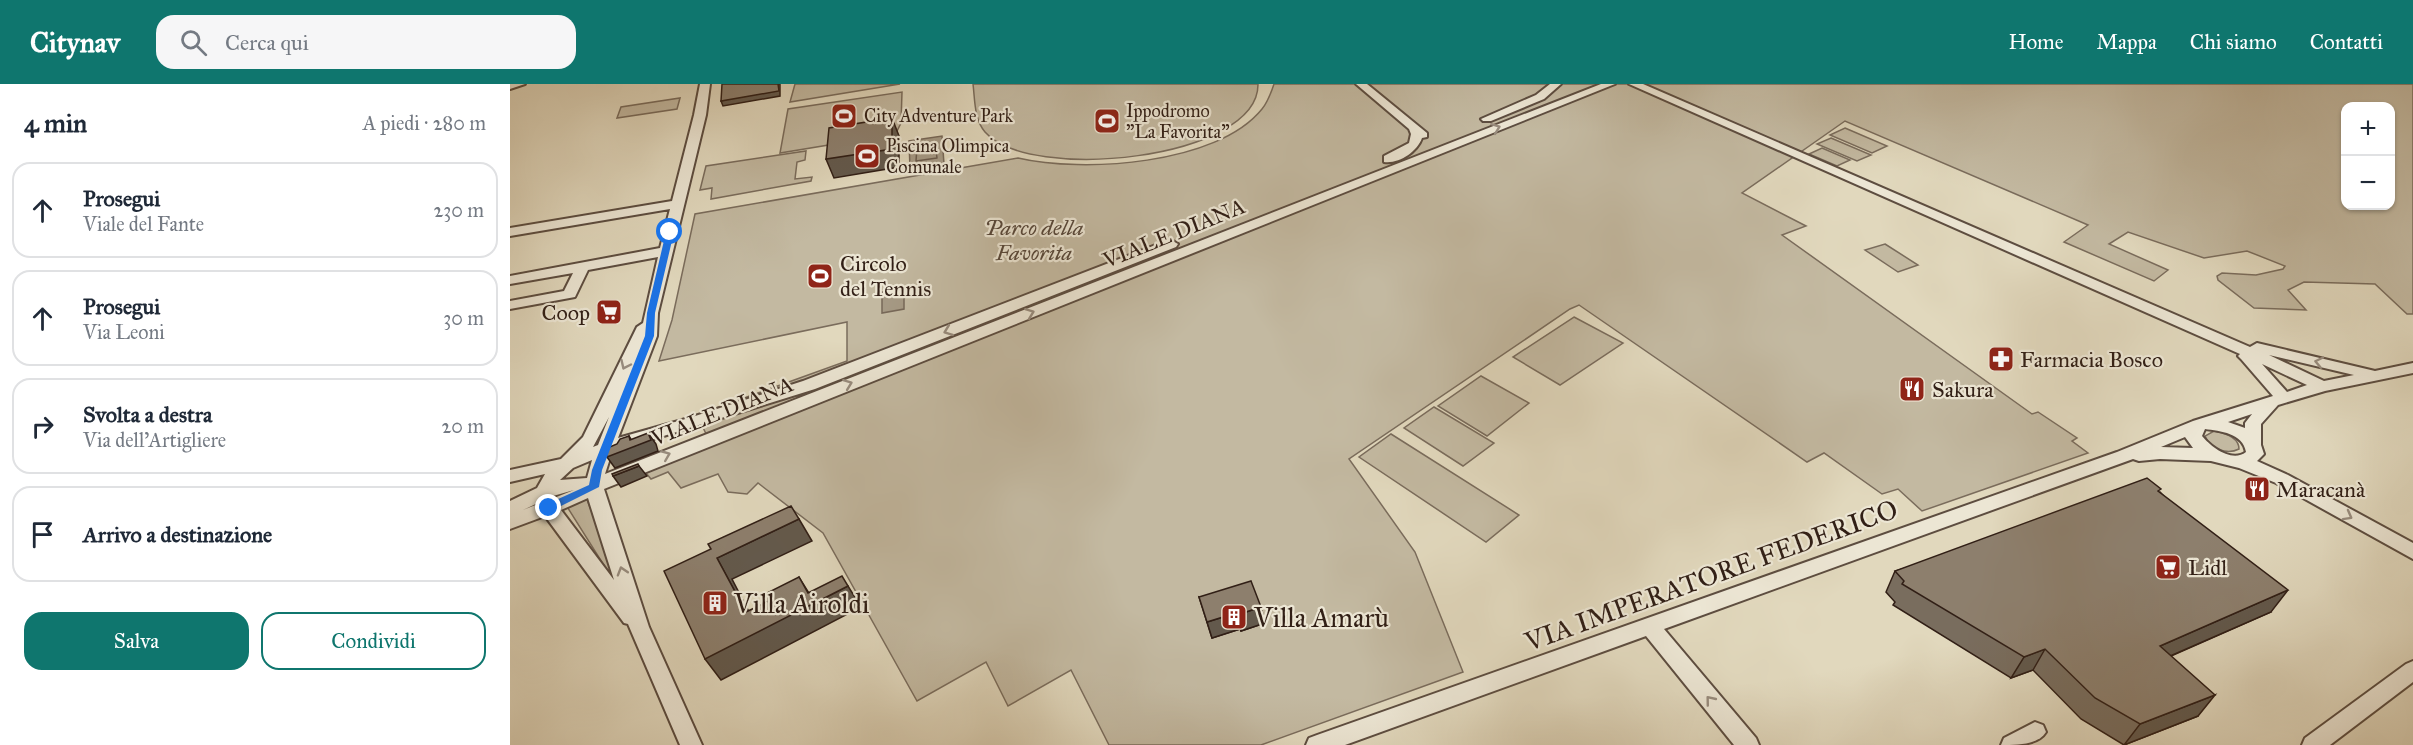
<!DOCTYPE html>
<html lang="it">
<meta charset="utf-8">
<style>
body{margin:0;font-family:"IM FELL Great Primer",serif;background:#f6f6f7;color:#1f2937}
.controls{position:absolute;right:18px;top:18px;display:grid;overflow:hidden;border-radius:12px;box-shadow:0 2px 4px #0004}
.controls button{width:54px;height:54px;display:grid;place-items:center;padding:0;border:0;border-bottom:2px solid #e0e1e3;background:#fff;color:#1f2937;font:30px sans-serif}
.stop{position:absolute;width:18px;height:18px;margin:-14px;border:4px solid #1a73e8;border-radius:50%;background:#fff}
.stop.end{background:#1a73e8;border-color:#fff;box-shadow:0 2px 6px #0008}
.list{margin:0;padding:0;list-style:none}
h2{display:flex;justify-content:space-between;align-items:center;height:78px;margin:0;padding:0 24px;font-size:26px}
h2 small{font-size:20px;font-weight:400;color:#747a83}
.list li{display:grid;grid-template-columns:39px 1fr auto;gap:18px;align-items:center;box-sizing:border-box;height:96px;margin:0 12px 12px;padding:0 12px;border:2px solid #e0e1e3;border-radius:18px}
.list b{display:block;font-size:22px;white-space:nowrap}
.list p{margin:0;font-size:20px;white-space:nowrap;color:#747a83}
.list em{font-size:20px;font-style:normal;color:#747a83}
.actions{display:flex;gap:12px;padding:18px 24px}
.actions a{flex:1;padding:14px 0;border:2px solid #0f766e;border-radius:18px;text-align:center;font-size:21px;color:#0f766e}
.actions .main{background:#0f766e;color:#fff}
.icon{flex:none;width:33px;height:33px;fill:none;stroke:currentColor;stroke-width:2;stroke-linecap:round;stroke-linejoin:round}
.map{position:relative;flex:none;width:1903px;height:661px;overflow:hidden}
header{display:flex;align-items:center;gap:36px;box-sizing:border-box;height:84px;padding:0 30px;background:#0f766e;color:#fff}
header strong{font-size:28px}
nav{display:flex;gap:33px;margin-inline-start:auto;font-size:21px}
.search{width:420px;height:54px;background:#f6f6f7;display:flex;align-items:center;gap:15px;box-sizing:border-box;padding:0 21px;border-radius:18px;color:#747a83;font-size:22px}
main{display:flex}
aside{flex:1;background:#fff}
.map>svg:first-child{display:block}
.green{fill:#c3b9a1;stroke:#7a6c5c;stroke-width:1.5;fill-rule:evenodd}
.water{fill:#a59984;stroke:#776858;stroke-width:1.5}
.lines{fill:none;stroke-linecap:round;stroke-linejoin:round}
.shore{stroke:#6b5c4d;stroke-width:1.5}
.minor-casing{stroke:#5d4d40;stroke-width:4}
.minor{fill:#ece6d4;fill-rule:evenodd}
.wall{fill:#796d5e;stroke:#311f16;stroke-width:1.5}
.shaded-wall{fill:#63594c;stroke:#311f16;stroke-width:1.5}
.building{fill:#8d7f6d;stroke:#311f16;stroke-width:1.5}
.oneway{stroke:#988c7e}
.route{fill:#1a73e8}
.labels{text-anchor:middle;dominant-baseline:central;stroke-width:4.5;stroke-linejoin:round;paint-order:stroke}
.far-poi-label{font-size:18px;fill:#311f16;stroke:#ece6d4;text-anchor:start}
.park-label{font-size:22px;font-style:italic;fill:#564639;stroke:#ece6d4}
.street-label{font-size:22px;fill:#311f16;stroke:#ece6d4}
.poi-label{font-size:22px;fill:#311f16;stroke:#ece6d4;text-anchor:start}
.near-street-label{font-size:27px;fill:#311f16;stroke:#ece6d4}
.near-poi-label{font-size:27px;fill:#311f16;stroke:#ece6d4;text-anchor:start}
</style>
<header>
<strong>Citynav</strong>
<div class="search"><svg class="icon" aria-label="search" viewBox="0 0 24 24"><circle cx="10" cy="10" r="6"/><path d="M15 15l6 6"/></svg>Cerca qui</div>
<nav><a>Home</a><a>Mappa</a><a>Chi siamo</a><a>Contatti</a></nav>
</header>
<main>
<aside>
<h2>4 min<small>A piedi · 280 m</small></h2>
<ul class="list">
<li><svg class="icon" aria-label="ahead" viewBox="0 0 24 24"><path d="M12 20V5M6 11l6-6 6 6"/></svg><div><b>Prosegui</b><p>Viale del Fante</p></div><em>230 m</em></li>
<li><svg class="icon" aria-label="ahead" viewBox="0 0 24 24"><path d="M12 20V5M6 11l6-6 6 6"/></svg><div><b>Prosegui</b><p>Via Leoni</p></div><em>30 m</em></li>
<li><svg class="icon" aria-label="right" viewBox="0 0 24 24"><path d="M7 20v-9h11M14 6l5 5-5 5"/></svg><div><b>Svolta a destra</b><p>Via dell'Artigliere</p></div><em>20 m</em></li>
<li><svg class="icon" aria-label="arrive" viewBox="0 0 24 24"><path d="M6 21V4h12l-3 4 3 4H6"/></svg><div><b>Arrivo a destinazione</b></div></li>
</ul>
<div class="actions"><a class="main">Salva</a><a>Condividi</a></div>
</aside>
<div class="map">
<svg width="1903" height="661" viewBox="0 0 1903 661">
<rect width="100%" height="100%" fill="#e1d8bd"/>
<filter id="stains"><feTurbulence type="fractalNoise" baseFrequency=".00333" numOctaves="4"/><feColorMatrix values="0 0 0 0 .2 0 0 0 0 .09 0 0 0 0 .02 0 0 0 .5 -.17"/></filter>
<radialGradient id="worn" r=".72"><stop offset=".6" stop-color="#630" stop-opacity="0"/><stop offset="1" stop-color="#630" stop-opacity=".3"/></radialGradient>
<!-- green -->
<g class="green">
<polygon points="285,0 390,0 280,18"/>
<path d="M463,0h285c1,76 -230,99 -273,48 -11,-13 -10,-32 -12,-48z"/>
<path d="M764,0h1139v230h-6l-32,-30 -71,-2 -16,8 18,20 -52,-2 -36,-28 -1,-4 5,-3 34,2 27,-6 2,-3 -38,-15 -43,7 -76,-26 -19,12 59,26 -14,11 -90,-39 24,-17 -243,-104 -103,72 64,33 -24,9 250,179 6,-2 39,26 -5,3 16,12 -166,58 -24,-22 -16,5 -58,-41 -17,9 -228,-157 -9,4 -221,150 66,93 48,120 -202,73h-152l-38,-75 -63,36 -22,-44 -69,39 -94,-168 -65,-50 -11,11 -19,-2 -10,-18 -37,14 -13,-16 -17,7 -10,-12 68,-27 -12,-25 150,-54v-39l-188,39 13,-41 23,-106 323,-56c64,15 199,7 244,-49 6,-7 9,-16 12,-25zM1836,22h44v100h-44z"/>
<polygon points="392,8 391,39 387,47 361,54 270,69 278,25"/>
<polygon points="170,14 167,25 107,34 111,23"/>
<polygon points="1335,44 1377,62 1362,69 1320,51"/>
<polygon points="1321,54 1361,71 1347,77 1307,60"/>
<polygon points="1312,64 1340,76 1327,82 1299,70"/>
<polygon points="296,67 295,76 287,78 285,95 302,93 301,97 201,115 202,104 190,106 196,82"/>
<polygon points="1375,160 1408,181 1388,188 1355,166"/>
<polygon points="1064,233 1113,259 1050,301 1003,273"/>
<polygon points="971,292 1019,319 977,352 928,322"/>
<polygon points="924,323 984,359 953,382 894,344"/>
<path d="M1704,347c11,2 25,6 25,18 -12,6 -29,0 -34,-13z"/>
<polygon points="881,350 1009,431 976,458 849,373"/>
<polygon points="76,413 105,488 100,491 56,421"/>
</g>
<!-- water -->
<g class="water">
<polygon points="432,52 434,80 400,85 399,57"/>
<polygon points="394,204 394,225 372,229 372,208"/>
</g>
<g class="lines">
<!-- shore -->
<polygon class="shore" points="425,60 427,74 406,77 407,63"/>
<!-- minor casing -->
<g class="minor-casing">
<g id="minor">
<polygon points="0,0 15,0 0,5"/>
<path d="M190,0h10l-4,31 -48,198 -1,23 -39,102 71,-20 114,-37 363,-140 5,-1 7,4 -2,3 -361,142 -203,63 -7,22 996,-390h14l-1011,405 45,138 53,118h-22l-52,-121 -4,-1 -79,-107 -35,13v-28l27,-13 8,-14 -35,8v-12l51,-11 22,-22 54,-110 6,-4 15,-66 -70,13 -13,27 -65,12v-8l54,-10 9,-18 -63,11v-8l150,-28 10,-39 -160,27v-8l162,-27 22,-86zM99,333l-11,28 -5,2zM82,376l-5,18 -27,2 13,-12zM64,406l-20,8 -1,-2zM78,414l26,82 -53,-70zM28,419v1l-15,6z"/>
<path d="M846,0h11l60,49v4l-5,1c-5,14 -23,26 -38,24v-6l25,-13 2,-9 -2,-5z"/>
<polygon points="1040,0 1051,0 1034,15 981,37 973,37 971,35 1026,11"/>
<path d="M1119,0h14l607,263 7,-4 118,28 38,-8v10l-88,18 -47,14 -17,19v21l3,9 -7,7 31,14 125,68v16l-137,-76 -37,-15 -28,-7 -51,-2 -21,2 -6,-2 -469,170 92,109 3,7h-25l-88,-109 -301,109h-39l3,-7 8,-3 800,-283 76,-31 80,-25 -32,-37 -3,-3 2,-2zM1759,271l85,20 -30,6zM1752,280l45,21 -20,7zM1742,330l-7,9v5l-17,-6zM1695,345c15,2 38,4 41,23 -14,11 -35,-5 -44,-16zM1675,353l8,11 -32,-1z"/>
<polygon points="1903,577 1903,598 1820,661 1792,661 1795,654 1896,580"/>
<path d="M1525,638l8,3 3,7c-8,13 -29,13 -45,13l3,-7z"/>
</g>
</g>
<!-- minor -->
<use href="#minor" class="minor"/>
</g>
<!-- wall -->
<g class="wall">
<polygon points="1650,408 1761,528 1661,572 1688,632 1614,661 1571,635 1523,586 1501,594 1383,521 1385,518 1376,508 1385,487"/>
<polygon points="689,513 755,539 731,547 730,545 702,554"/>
</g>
<!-- shaded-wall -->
<g class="shaded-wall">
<polygon points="268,0 270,0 270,12 213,22 211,17"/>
<polygon points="382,34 389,52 389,83 324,94 316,75"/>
<polygon points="138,349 146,360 148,367 105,384 97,373 119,352 125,362"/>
<polygon points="129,382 137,392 111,403 103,392"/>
<polygon points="289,435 302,457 222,495 249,547 289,493 305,519 338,502 351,523 211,596 195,575 236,528 207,474"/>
<polygon points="1778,506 1761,528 1635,583 1650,562"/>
<polygon points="751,523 755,539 731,547 727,531"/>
<polygon points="726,529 730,545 702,554 697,538"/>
<polygon points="1535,565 1523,586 1501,594 1514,573"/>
<polygon points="1705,611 1688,632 1614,661 1630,640"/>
</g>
<!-- building -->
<g class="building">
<polygon points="212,0 268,0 269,7 211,17"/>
<polygon points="382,34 382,65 316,75 319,44"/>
<polygon points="138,349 141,356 97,373 95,365 107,360 110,355 119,352 120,356"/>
<polygon points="128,380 129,382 103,392 102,390"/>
<polygon points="1637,394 1651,405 1648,407 1778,506 1650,562 1705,611 1630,640 1585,614 1535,565 1514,573 1392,500 1394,497 1385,487"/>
<polygon points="281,422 289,435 207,474 236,528 257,518 253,511 289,493 298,509 332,492 338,502 195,575 154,487 201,465 198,460"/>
<polygon points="741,497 751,523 727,531 726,529 697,538 689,513"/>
</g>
<!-- one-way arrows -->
<defs><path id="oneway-chevron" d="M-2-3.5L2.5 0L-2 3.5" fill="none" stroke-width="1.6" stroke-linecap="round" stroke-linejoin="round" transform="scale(1.5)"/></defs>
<g class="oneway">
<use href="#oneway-chevron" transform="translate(986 44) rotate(-21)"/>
<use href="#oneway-chevron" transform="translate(520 229) rotate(-21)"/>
<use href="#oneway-chevron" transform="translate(438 247) rotate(159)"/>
<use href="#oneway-chevron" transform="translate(1809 278) rotate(-168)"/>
<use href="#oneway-chevron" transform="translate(115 281) rotate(115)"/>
<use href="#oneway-chevron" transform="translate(338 300) rotate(-21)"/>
<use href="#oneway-chevron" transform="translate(156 371) rotate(-22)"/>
<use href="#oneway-chevron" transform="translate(1838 432) rotate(29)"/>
<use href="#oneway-chevron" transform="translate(112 487) rotate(-107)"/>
<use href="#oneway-chevron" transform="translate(1200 616) rotate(-129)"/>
</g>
<!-- route -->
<polygon class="route" points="160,146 164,148 145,229 144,252 92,386 89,403 43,426 35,426 35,421 79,401 82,386 135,252 137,229 156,148"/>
<!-- icons -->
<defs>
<g id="stadium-square" transform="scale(1.35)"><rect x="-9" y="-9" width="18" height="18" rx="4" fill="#8f2418" stroke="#ece6d4"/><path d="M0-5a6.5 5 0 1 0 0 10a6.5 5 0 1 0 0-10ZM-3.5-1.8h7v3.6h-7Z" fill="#fff"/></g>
<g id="supermarket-square" transform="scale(1.35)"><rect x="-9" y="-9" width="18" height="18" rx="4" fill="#8f2418" stroke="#ece6d4"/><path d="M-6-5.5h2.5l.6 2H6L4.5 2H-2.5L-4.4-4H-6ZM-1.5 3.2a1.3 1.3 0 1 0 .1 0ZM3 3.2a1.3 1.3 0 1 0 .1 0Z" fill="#fff"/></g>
<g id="pharmacy-square" transform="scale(1.35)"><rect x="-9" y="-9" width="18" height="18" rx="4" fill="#8f2418" stroke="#ece6d4"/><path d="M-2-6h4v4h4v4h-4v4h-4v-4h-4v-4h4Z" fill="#fff"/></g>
<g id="restaurant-square" transform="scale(1.35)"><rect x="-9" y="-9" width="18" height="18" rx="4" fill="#8f2418" stroke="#ece6d4"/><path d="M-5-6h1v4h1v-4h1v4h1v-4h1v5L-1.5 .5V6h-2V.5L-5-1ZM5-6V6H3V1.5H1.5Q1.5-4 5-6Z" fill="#fff"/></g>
<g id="building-square" transform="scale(1.35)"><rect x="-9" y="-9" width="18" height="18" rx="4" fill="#8f2418" stroke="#ece6d4"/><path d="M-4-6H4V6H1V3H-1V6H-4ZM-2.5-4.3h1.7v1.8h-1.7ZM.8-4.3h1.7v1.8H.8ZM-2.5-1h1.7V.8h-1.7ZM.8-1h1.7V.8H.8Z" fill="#fff"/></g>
</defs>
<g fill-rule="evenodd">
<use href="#stadium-square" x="334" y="32"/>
<use href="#stadium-square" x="597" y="37"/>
<use href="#stadium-square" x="357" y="72"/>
<use href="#stadium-square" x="310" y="192"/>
<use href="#supermarket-square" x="99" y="228"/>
<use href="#pharmacy-square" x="1491" y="275"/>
<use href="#restaurant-square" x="1402" y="305"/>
<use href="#restaurant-square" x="1747" y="405"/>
<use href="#supermarket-square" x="1658" y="483"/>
<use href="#building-square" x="205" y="519"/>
<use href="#building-square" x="724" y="533"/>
</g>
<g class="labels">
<!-- far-poi labels -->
<g class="far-poi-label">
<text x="616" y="27">Ippodromo<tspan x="616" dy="21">"La Favorita"</tspan></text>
<text x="354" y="32">City Adventure Park</text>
<text x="376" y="62">Piscina Olimpica<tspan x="376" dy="21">Comunale</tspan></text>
</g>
<!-- park labels -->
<g class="park-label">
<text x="524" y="143">Parco della<tspan x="524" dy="25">Favorita</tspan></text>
</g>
<!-- street labels -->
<g class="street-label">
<text transform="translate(664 149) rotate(-22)">VIALE DIANA</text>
<text transform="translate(212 327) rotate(-22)">VIALE DIANA</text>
</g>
<!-- poi labels -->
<g class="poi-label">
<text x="330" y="179">Circolo<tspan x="330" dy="25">del Tennis</tspan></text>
<text x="80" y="228" text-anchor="end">Coop</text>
<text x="1510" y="275">Farmacia Bosco</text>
<text x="1422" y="305">Sakura</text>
<text x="1766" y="405">Maracanà</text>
<text x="1678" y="483">Lidl</text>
</g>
<!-- near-street labels -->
<g class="near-street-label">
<text transform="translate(1201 491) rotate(-20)">VIA IMPERATORE FEDERICO</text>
</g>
<!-- near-poi labels -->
<g class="near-poi-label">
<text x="224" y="519">Villa Airoldi</text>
<text x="744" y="533">Villa Amarù</text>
</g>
</g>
<rect width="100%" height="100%" filter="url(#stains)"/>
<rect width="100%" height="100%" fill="url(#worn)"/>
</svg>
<div class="controls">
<button>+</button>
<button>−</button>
</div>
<div class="stop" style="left:160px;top:148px"></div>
<div class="stop end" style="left:39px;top:424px"></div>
</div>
</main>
